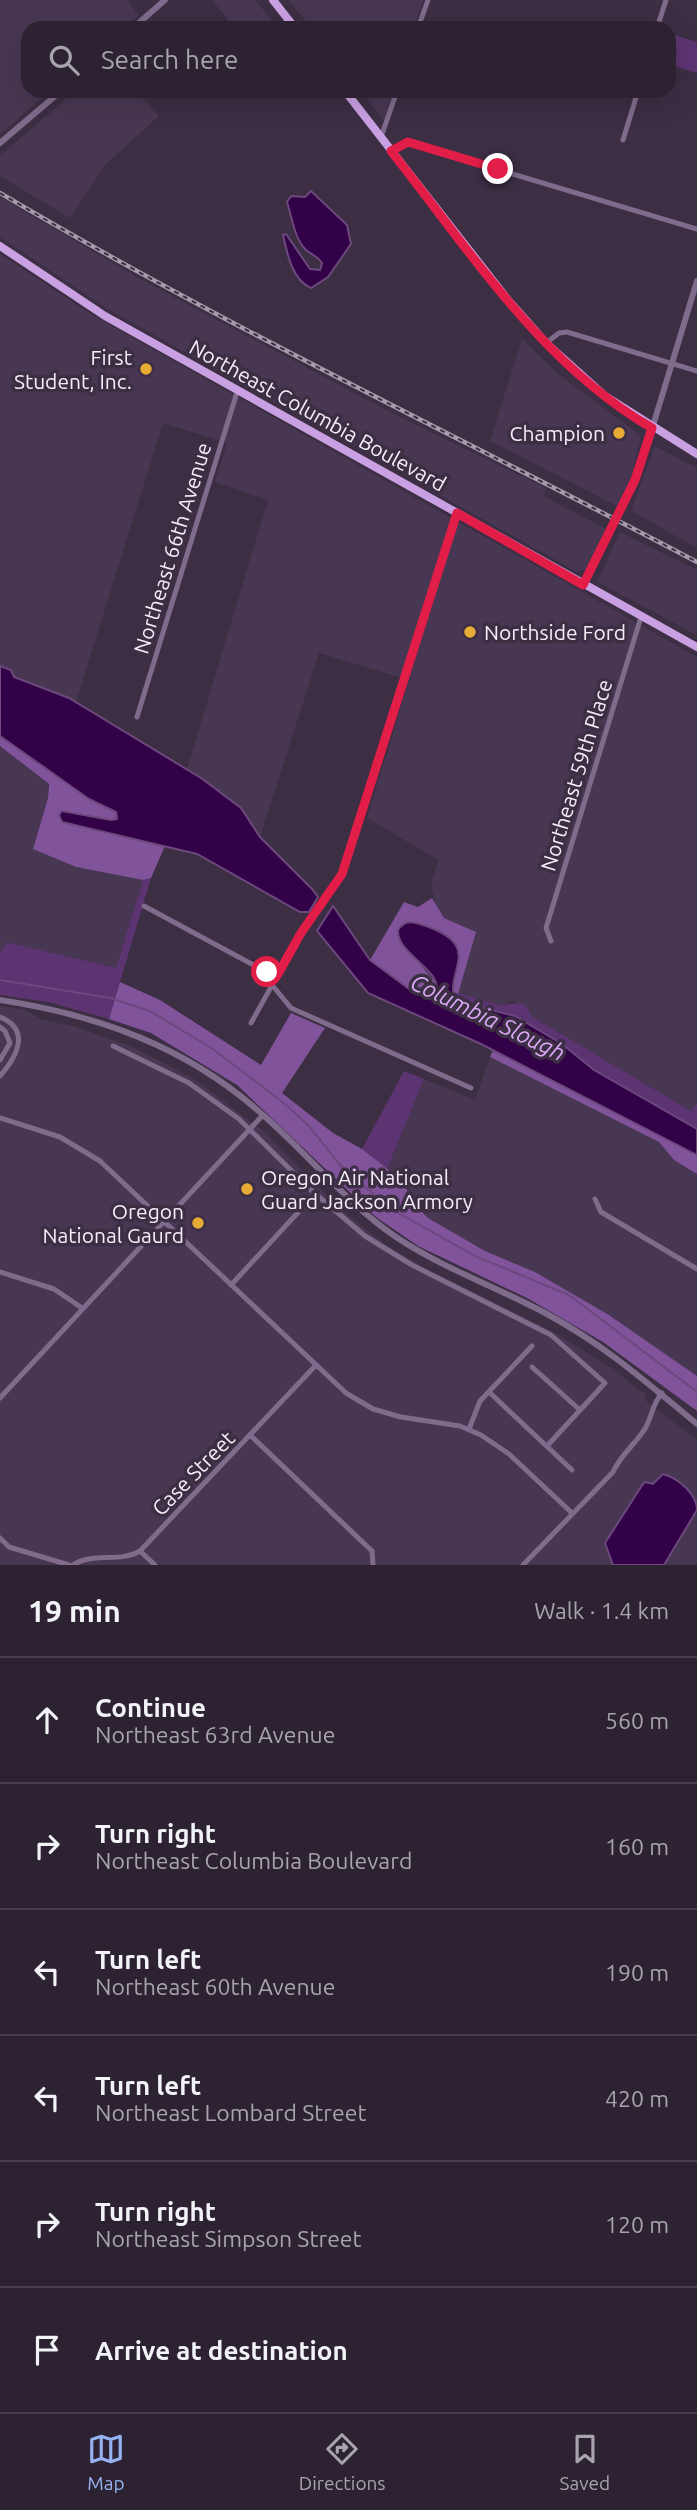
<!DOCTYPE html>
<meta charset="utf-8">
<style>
body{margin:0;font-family:Ubuntu,sans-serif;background:#352a3a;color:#f1f3f6}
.stop{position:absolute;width:21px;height:21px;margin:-16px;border:5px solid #e11d48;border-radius:50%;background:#fff}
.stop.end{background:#e11d48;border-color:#fff;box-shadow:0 2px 7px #0008}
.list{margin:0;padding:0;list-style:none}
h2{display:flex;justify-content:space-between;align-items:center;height:91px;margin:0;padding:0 28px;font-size:30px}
h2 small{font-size:23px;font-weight:400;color:#a7a4ac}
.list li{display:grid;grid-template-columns:46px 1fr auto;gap:21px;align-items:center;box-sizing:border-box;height:126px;padding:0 28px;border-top:2px solid #483f4d}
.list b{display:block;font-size:26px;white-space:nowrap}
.list p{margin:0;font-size:23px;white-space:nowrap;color:#a7a4ac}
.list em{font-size:23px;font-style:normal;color:#a7a4ac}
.icon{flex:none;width:38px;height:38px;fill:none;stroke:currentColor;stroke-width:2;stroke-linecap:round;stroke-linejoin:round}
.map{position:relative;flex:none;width:697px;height:1565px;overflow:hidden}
.search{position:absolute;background:#2d2232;box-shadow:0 7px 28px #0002;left:21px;right:21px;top:21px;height:77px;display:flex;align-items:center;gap:18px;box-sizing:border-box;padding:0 24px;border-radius:21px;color:#a7a4ac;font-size:26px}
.sheet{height:847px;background:#2d2232}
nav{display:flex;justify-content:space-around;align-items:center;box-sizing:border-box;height:98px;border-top:2px solid #483f4d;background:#2d2232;font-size:19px;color:#a7a4ac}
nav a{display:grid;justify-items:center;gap:4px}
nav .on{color:#95b2f1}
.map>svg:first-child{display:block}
.built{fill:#483752}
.green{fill:#5c3472}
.forest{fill:#81539a}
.water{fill:#320147;stroke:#6c487d;stroke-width:2}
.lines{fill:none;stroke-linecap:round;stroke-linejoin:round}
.stream{stroke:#6c487d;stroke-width:2}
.minor{stroke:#7f6b8b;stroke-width:5}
.tertiary{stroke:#7f6b8b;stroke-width:6}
.primary{stroke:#c9a0e2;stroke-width:8}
.rail-casing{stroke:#a69bac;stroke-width:4.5}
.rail{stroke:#3c2e43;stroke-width:2;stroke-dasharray:5;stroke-linecap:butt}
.route{stroke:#e11d48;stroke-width:9}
.poi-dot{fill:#e7ac36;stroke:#3c2e43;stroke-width:2.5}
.labels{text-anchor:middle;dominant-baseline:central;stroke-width:7;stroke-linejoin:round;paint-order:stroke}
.poi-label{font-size:21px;fill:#f5edfa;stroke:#3c2e43;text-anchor:end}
.street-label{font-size:21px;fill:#f5edfa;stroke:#3c2e43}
.water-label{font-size:23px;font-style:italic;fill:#daa8f7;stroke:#3c2e43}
</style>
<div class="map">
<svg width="697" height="1565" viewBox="0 0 697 1565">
<rect width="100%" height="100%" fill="#3c2e43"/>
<!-- built -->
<g class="built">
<polygon points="0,0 127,0 139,16 124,28 28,28 28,91 50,91 0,134"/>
<polygon points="212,0 255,0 279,28 234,28"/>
<polygon points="289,0 423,0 414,28 311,28"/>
<polygon points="75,91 135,91 159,116 106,164 70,218 0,176 0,156"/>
<polygon points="360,91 393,91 384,121"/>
<polygon points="0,197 142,280 390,412 546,488 543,496 606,529 586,570 577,572 106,308 0,237"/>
<polygon points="0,254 89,313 697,657 697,1103 691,1111 531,1016 528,1008 513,1001 501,1005 458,994 475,932 444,918 437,910 431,884 438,860 367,818 409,680 319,653 260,837 241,808 187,769 268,500 215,482 227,443 163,423 76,702 14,677 7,667 0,666"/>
<polygon points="522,339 558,374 641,436 631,479 617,506 490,441"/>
<polygon points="655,446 697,468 697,548 631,511"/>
<polygon points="620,532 697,570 697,635 597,582"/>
<polygon points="0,746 48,784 48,798 33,849 76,867 143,880 116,968 6,942 0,954"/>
<polygon points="0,1006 23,1009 41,1019 76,1027 135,1048 196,1080 266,1133 337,1206 385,1244 423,1267 550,1330 613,1369 646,1395 645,1400 697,1440 697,1565 0,1565"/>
<polygon points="490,1057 659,1142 674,1160 697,1174 697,1376 609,1315 535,1272 485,1251 428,1218 412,1202 403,1181 387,1169 424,1079 475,1100"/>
</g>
<!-- green -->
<g class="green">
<polygon points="669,33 697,42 697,73 674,66 677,54 669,51"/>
<polygon points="151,878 109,1019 48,1002 0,995 0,954 6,942 116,968 143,880"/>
<polygon points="453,992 501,1005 521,1003 528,1008 531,1016 691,1111 697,1103 697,1129 594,1070 562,1044 515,1016 455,1001"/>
<polygon points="404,1071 424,1079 387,1169 362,1149"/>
</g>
<!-- forest -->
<g class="forest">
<polygon points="0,736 89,799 116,812 117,820 111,820 62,811 62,822 165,846 151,878 143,880 76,867 33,849 48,798 49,784 0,746"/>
<polygon points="432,898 444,918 476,932 458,994 453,992 453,942 440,931 424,925 410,952 436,983 437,996 431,999 412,991 370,960 404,902 418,907"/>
<polygon points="120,982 160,1000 261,1065 291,1013 325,1028 282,1093 333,1133 362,1149 403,1181 412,1202 428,1218 485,1251 535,1272 609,1315 697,1376 697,1411 603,1342 527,1298 418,1246 376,1217 237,1085 151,1033 109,1019"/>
<polygon points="493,1050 690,1150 697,1155 697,1174 674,1160 659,1142 490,1057"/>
</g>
<!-- water -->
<g class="water">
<path d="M311,191l36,34 4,19 -23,33 -17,11c-19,-8 -24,-35 -28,-53l3,-1 24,35 10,1 2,-7c-5,-8 -11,-8 -17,-14 -11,-12 -13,-32 -18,-47l4,-6 14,1z"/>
<polygon points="0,666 11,670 14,677 69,698 201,778 241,808 260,837 312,889 318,897 309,912 300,912 197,854 62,822 59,815 62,811 111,820 117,819 116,812 89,799 0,736"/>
<path d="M333,906l37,54 42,31 19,8 6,-4c5,-28 -40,-39 -39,-65 7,-10 14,-9 25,-5 63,21 21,45 32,76l60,15 47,28 32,26 103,59v26l-216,-111 -113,-51 -51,-62z"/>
<path d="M663,1474c15,4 34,20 34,36l-33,55h-51l-8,-22 36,-56 4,-5 8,2z"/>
</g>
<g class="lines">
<!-- stream -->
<polyline class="stream" points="0,980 110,998 150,1011 213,1049 285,1104 308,1125 345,1171 395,1211 475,1256 569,1295 697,1392"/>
<!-- minor -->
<g class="minor">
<polyline points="418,28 428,0"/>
<polyline points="657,28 666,0"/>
<polyline points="381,137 397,91"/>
<polyline points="623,140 638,91"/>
<polyline points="391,151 409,143 697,229"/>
<polyline points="546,343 559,333 567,332 697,371"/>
<polyline points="137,717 238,389"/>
<polyline points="144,906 259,968 278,974"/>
<polyline points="551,941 546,928 641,617"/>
<polyline points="272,985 291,1008 471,1088"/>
<path d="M0,1017c32,13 16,41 0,59"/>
<polyline points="251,1023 301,933 342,874 457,513"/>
<polyline points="0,1027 5,1031 10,1043 0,1060"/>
<polyline points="113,1046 189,1083 239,1119 311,1190 365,1236 412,1265 551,1335 605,1383 547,1446"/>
<polyline points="0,1118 60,1137 100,1161 346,1393 373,1409 401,1417 460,1426 481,1435 509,1454 572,1513"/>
<polyline points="595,1199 601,1212 697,1269"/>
<polyline points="0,1272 54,1289 82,1308"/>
<polyline points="231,1285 315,1194"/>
<polyline points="532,1367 580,1410"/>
<polyline points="489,1392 572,1470"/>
<polyline points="0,1398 263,1115"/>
<polyline points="469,1429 480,1401 532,1346"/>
<polyline points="250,1435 372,1551 373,1565"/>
<polyline points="0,1538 9,1547 69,1565"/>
<polyline points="140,1551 155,1565"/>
<path d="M73,1565c18,-13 47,-2 67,-14l176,-186"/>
<path d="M523,1565l90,-93c8,-18 23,-28 33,-45 6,-12 7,-24 16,-34"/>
</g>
<!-- tertiary -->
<g class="tertiary">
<polyline points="133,28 165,0"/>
<polyline points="0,143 61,91"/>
<polyline points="583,585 641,465 697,281"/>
<path d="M0,1000c98,15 188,47 263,115 46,40 82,87 133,122 48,32 101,50 151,77 59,32 99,68 150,110"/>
</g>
<!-- primary -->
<g class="primary">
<polyline points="273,0 295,28"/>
<polyline points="345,91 508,300 546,343 605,396 697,454"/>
<polyline points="0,246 105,316 697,647"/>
</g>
<!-- rail casing -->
<g class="rail-casing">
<path id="rail" d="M0,193c226,134 464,246 697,369"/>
</g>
<!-- rail -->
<use href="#rail" class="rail"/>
</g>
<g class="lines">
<!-- route -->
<path class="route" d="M267,972l11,2 23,-41 41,-59 115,-361 126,72 52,-105 17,-52c-111,-64 -183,-179 -261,-277l17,-9 90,27"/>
</g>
<!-- markers -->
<g class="poi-dot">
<circle cx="146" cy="369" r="7"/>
<circle cx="619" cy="433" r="7"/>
<circle cx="470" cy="632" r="7"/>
<circle cx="247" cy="1189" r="7"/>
<circle cx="198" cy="1223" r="7"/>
</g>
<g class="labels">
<!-- poi labels -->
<g class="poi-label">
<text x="132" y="357">First<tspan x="132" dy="24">Student, Inc.</tspan></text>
<text x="605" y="433">Champion</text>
<text x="484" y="632" text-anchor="start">Northside Ford</text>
<text x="261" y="1177" text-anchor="start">Oregon Air National<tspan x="261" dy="24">Guard Jackson Armory</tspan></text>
<text x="184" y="1211">Oregon<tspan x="184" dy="24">National Gaurd</tspan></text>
</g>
<!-- street labels -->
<g class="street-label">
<text transform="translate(318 415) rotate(29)">Northeast Columbia Boulevard</text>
<text transform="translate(172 548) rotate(-73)">Northeast 66th Avenue</text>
<text transform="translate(576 775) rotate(-73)">Northeast 59th Place</text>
<text transform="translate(193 1473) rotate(-46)">Case Street</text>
</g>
<!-- water labels -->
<g class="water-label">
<text transform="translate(488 1017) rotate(26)">Columbia Slough</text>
</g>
</g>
</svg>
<div class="stop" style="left:267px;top:972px"></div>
<div class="stop end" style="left:498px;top:169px"></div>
<div class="search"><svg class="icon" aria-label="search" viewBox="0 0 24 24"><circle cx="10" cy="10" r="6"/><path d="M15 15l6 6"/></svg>Search here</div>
</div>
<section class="sheet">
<h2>19 min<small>Walk · 1.4 km</small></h2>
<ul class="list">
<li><svg class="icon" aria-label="ahead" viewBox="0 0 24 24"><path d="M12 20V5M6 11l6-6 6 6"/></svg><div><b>Continue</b><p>Northeast 63rd Avenue</p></div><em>560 m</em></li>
<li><svg class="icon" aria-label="right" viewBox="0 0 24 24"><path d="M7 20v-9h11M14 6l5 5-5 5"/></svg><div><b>Turn right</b><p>Northeast Columbia Boulevard</p></div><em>160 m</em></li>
<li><svg class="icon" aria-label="left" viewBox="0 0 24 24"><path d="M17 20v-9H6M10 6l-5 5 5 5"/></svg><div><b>Turn left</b><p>Northeast 60th Avenue</p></div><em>190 m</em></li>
<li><svg class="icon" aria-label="left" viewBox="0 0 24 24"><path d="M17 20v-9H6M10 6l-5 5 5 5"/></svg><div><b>Turn left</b><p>Northeast Lombard Street</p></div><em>420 m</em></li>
<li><svg class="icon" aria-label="right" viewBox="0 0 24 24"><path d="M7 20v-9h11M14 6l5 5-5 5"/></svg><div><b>Turn right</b><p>Northeast Simpson Street</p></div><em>120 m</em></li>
<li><svg class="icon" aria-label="arrive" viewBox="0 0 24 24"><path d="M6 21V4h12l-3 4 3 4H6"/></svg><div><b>Arrive at destination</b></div></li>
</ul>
</section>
<nav>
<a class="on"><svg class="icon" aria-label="map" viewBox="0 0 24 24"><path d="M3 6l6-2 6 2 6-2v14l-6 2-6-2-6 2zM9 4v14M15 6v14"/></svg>Map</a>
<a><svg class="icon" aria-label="directions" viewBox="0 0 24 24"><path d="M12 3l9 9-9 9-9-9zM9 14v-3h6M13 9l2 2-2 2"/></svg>Directions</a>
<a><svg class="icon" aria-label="saved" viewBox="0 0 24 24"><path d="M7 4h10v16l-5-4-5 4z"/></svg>Saved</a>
</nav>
